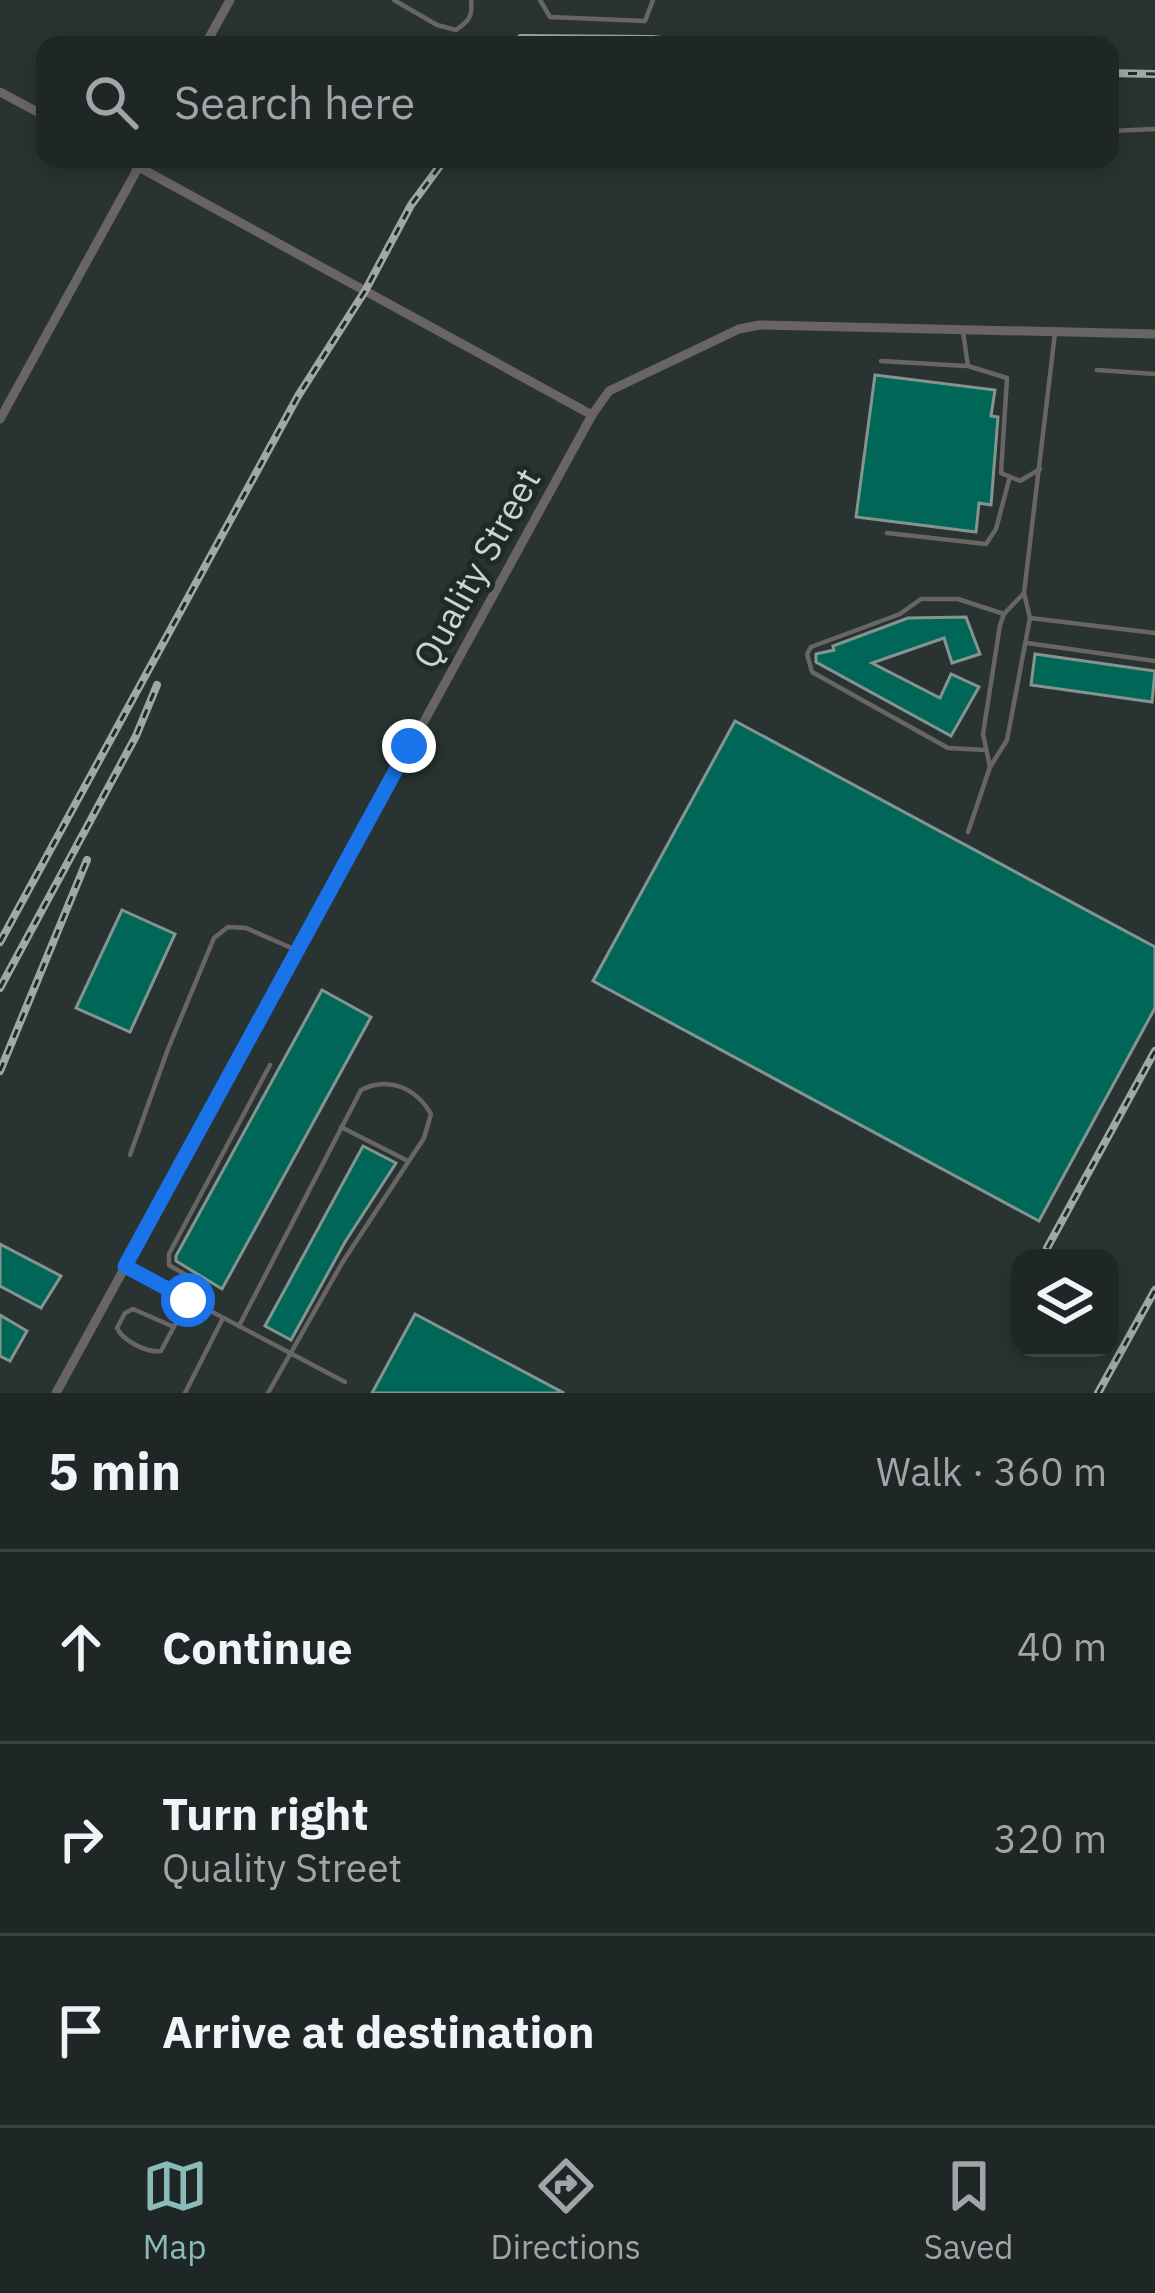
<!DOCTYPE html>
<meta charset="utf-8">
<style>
body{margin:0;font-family:"IBM Plex Sans",sans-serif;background:#272f2e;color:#f1f3f6}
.controls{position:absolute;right:36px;bottom:36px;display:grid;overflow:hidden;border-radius:24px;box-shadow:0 6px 18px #0003}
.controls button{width:108px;height:108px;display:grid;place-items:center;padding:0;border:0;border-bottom:3px solid #3c4443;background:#1f2726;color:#f1f3f6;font:60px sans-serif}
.stop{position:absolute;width:36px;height:36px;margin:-27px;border:9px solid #1a73e8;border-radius:50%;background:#fff}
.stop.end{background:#1a73e8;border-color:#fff;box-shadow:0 3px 12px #0008}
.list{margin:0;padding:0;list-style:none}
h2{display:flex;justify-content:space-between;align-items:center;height:156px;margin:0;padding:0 48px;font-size:51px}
h2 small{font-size:39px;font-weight:400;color:#a1a5a7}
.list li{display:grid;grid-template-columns:78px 1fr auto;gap:36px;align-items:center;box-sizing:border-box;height:192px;padding:0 48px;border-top:3px solid #3c4443}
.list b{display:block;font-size:45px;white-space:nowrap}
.list p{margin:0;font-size:39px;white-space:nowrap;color:#a1a5a7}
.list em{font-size:39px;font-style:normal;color:#a1a5a7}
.icon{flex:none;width:66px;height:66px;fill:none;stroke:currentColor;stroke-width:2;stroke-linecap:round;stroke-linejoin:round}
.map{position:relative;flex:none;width:1155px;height:1393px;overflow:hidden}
.search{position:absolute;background:#1f2726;box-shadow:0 6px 18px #0003;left:36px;right:36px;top:36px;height:132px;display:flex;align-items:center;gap:30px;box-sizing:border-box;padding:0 42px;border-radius:24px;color:#a1a5a7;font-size:45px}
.sheet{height:732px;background:#1f2726}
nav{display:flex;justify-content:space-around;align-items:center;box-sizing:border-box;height:168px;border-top:3px solid #3c4443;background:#1f2726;font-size:33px;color:#a1a5a7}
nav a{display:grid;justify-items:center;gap:6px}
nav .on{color:#8bbbb9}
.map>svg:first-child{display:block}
.building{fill:#006758;stroke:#869490;stroke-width:3}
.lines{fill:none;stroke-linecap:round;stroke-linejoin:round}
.lane{stroke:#6a6565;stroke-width:4.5}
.street{stroke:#6a6565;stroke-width:9}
.rail-casing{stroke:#9fa8a6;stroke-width:8}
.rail{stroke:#1f2a28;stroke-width:3;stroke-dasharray:9;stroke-linecap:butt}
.route{stroke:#1a73e8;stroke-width:15}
.labels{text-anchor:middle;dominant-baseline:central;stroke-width:10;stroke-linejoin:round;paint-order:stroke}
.street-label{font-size:36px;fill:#ccd4d2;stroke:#1f2a28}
</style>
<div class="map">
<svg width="1155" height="1393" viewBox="0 0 1155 1393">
<rect width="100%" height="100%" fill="#293432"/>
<!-- building -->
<g class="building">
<polygon points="875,375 995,390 991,416 998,417 991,505 979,503 976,532 856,517"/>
<polygon points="966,617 980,654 952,663 944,638 872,663 940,698 951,674 979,687 951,736 816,662 816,654 834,650 833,646 908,618"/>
<polygon points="1035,654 1155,671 1152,702 1031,685"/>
<polygon points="735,721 1155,947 1155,1008 1039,1221 593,981"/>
<polygon points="122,910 175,934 130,1032 76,1008"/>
<polygon points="322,990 371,1017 222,1289 176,1261 176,1256"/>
<polygon points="363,1146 396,1163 345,1242 291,1340 265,1326"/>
<polygon points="0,1244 61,1276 41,1308 0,1286"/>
<polygon points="415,1314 564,1393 372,1393"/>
<polygon points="0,1315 27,1331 10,1361 0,1356"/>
</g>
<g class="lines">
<!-- lane -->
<g class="lane">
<path d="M394,0l43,25 19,5c13,-9 17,-14 15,-30"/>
<polyline points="540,0 550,17 645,21 653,0"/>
<polyline points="1110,131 1155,129"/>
<polyline points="963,332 968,366 1007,378 1001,473 1020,481 1040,469"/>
<polyline points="881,361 966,366"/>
<polyline points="1097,370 1155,374"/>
<polyline points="887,533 986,544 996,529 1009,480"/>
<polyline points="1030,618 1155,633"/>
<polyline points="1027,643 1155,661"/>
<polyline points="985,750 948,748 812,672 807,654 811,647 900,614 921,599 958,599 1004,614"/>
<polyline points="990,767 983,734 1000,625 1004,614 1024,593"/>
<polyline points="968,832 990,767 1007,740 1030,618 1024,593 1055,333"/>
<polyline points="341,1127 406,1160"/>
<polyline points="130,1155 168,1049 214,938 228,927 246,928 296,950"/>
<polyline points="125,1266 345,1382"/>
<polyline points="200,1305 206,1287 169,1265 169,1254 270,1065"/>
<path d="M239,1326l122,-236c28,-14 55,-2 70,24l-7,24 -82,125 -74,130"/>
<path d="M174,1327l-41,-18 -8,4 -8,15c6,13 30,25 44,23l27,-51"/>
<polyline points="185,1393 223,1318"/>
</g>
<!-- street -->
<g class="street">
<polyline points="205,45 230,0"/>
<polyline points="0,92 45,116"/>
<polyline points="124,159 592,415"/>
<polyline points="0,419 143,159"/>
<polyline points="56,1393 592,415 609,391 739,329 760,325 1155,334"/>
</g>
<!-- rail casing -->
<g class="rail-casing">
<g id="rail">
<polyline points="521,38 652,39 707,45"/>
<polyline points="1110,73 1155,74"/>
<polyline points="0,942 298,396 365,291 411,205 445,159"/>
<polyline points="0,988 136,736 157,685"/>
<polyline points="0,1071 87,860"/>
<polyline points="1047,1248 1155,1051"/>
<polyline points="1098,1393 1155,1290"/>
</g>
</g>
<!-- rail -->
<use href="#rail" class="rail"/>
</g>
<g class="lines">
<!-- route -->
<polyline class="route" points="188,1300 125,1266 409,746"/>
</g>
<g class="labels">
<!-- street labels -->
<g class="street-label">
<text transform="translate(476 568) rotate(-61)">Quality Street</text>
</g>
</g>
</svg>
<div class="controls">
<button><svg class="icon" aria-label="layers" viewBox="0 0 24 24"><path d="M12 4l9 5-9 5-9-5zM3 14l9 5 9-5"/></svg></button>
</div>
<div class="stop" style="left:188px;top:1300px"></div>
<div class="stop end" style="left:409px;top:746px"></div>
<div class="search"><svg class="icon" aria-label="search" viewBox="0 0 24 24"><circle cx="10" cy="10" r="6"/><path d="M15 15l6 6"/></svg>Search here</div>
</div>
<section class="sheet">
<h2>5 min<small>Walk · 360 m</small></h2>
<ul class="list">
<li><svg class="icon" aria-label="ahead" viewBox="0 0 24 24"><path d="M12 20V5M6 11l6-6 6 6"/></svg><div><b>Continue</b></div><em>40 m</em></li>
<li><svg class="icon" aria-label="right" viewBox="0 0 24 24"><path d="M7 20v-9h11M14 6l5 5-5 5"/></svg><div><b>Turn right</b><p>Quality Street</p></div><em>320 m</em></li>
<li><svg class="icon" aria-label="arrive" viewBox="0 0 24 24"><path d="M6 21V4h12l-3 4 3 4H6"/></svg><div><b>Arrive at destination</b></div></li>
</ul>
</section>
<nav>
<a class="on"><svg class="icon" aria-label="map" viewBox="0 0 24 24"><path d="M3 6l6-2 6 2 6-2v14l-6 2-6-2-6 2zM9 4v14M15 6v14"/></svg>Map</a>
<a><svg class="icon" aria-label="directions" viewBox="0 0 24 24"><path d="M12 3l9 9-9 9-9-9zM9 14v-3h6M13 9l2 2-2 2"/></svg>Directions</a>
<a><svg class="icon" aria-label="saved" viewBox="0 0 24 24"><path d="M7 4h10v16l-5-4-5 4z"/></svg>Saved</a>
</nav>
